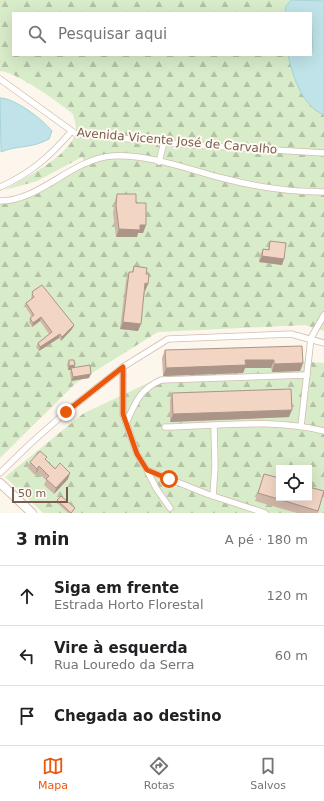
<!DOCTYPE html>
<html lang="pt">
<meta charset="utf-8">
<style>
body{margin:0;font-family:"DejaVu Sans",sans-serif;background:#f6f6f6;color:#202124}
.controls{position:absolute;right:12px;bottom:12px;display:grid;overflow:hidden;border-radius:0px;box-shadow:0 4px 16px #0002}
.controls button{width:36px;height:36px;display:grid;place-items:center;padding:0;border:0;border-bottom:1px solid #e0e0e0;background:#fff;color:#202124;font:20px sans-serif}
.scale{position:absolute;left:12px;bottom:10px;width:56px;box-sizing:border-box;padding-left:4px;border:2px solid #7a5c4d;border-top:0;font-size:11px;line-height:14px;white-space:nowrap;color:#7a5c4d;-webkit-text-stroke:3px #fffaf3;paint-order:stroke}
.stop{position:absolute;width:12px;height:12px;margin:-9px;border:3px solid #ea580c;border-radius:50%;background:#fff}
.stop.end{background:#ea580c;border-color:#fff;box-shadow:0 1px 4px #0008}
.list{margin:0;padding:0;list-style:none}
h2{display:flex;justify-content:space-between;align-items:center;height:52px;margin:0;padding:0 16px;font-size:17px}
h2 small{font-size:13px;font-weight:400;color:#757577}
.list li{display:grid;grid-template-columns:26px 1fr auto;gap:12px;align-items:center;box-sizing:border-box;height:60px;padding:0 16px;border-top:1px solid #e0e0e0}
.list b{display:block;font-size:15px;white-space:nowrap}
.list p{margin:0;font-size:13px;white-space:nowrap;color:#757577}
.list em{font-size:13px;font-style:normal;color:#757577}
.icon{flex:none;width:22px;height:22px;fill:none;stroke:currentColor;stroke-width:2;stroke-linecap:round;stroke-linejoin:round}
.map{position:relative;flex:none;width:324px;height:513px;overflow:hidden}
.search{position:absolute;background:#fff;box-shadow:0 4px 16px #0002;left:12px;right:12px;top:12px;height:44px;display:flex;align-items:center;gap:10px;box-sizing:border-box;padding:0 14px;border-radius:0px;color:#757577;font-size:15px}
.sheet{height:232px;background:#fff}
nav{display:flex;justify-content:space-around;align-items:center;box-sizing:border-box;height:56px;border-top:1px solid #e0e0e0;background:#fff;font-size:11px;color:#757577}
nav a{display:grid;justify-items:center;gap:2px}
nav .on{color:#ea580c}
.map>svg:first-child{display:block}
.forest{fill:url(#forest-firs);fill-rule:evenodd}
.water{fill:#bfe3e8;stroke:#a5d3da}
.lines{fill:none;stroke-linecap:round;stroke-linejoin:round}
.street-casing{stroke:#d1beb0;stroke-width:7}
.secondary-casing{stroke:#d6c0b0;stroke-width:10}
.street{stroke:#fff;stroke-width:5.5}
.secondary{stroke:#fff;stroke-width:8}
.wall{fill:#d1b7a8}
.shaded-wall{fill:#aa9588}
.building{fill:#f3d5c3;stroke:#aa9588}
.route{stroke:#ea580c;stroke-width:5}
.labels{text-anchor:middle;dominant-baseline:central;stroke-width:4;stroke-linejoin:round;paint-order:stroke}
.street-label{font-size:12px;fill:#7a5c4d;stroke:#fffaf3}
</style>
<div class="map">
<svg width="324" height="513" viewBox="0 0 324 513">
<defs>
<pattern id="forest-firs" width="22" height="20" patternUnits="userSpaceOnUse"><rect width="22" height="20" fill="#d8ecc9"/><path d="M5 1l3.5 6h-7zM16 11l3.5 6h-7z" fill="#b4c2a5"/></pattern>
</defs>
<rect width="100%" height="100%" fill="#fdf6ec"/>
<!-- forest -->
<g class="forest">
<path d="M0,0h324v331l-19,-6 -147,7 -82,51 -76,75v-259c30,-1 61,-19 87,-33l-5,-9 -45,24 -32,9c18,-11 71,-37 71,-61 0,-5 -2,-11 -3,-15 -15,-12 -56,-42 -73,-43zM13,13h298v42h-298z"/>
<path d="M208,355l116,8v150h-281l-38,-36 79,-64zM279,468h30v30h-30z"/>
</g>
<!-- water -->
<g class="water">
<path d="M291,0l33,1v114c-22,-9 -31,-38 -36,-60h23l2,-5 -2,-37h-26l1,-7z"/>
<path d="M0,98c15,0 42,21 52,33l-3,8c-18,10 -32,6 -48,13z"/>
</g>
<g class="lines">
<!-- street casing -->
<g class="street-casing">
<g id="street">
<polyline points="0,79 76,134 193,145 324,153"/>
<polyline points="159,162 164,142"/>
<path d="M0,187c30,-13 50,-31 71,-55"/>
<path d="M0,201c40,0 72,-42 112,-45 36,-2 75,13 110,22 34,9 67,14 102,14"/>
<polyline points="123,367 123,414 137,454 147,470 207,494 265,513"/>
<path d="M126,423c10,-21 13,-33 35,-43l146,-5"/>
<polyline points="301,426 311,338 324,315"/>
<path d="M165,427c52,-1 108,-9 159,4"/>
<polyline points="147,470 156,488 170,508"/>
<polyline points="0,473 31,443 66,412 123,367 168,339 291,334 324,343"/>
<polyline points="213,496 215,466 214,426"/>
</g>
</g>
<!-- secondary casing -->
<g class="secondary-casing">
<polyline id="secondary" points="0,483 32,513"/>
</g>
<!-- street -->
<use href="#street" class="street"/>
<!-- secondary -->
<use href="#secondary" class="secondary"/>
</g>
<!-- wall -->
<g class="wall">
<polygon points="117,194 136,203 146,225 143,233 138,233 137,237 116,237 113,213 115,201"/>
<polygon points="270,241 284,259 282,265 259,262 260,255 263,249 268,250"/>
<polygon points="134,266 146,274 148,284 145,291 138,331 120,329 126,280 129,272 132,272"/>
<polygon points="33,291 74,325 72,329 61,341 59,338 39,351 36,347 38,343 49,334 40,321 32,327 29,322 30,318 32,317 25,306 26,303 32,299 31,298"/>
<polygon points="165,350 303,363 300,371 272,372 271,368 245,368 243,373 163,376 162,358"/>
<polygon points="69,360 75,365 74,368 89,378 71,381 70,372 71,370 68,370 67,364"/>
<polygon points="172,393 289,417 170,422 170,401"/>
<polygon points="46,460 68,479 54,494 44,485 46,480 37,472 35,475 28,468 30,462"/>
<polygon points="264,474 324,491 318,513 297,513 255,501"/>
<polygon points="57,500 75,508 74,510 72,513 68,513 56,502"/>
</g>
<!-- shaded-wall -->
<g class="shaded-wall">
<polygon points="140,225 146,225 143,233 138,233 137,237 116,237 119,229"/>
<polygon points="262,256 284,259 282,265 259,262"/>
<polygon points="145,283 148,284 145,291"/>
<polygon points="41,317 40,321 32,327 33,323"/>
<polygon points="123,322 141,324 138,331 120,329"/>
<polygon points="74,325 72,329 61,341 62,337"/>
<polygon points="60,334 59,338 39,351 40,347"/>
<polygon points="245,360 274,360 271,368 245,368 243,373 163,376 166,368"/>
<polygon points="303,363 300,371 272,372 274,364"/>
<polygon points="75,365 74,369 71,368 71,370 68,370 69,366"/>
<polygon points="91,374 89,378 71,381 73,377"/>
<polygon points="292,410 289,417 170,422 173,414"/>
<polygon points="39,466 37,472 35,475 37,469"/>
<polygon points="70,473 68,479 54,494 56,488"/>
</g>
<!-- building -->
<g class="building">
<polygon points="117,194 136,194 136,203 146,203 146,225 140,225 140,230 119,229 116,205"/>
<polygon points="270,241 286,243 284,259 262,256 263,249 269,250"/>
<polygon points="134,266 147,268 146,274 149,274 148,284 145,283 141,324 123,322 129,272 133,272"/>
<polygon points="42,285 74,325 62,337 60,334 40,347 38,343 52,332 41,317 33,323 30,318 34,315 26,303 34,297 32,294 33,291"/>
<polygon points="302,346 303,363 274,364 274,360 245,360 246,365 166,368 165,350"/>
<polygon points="69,360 74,360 75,365 69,366"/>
<polygon points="90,365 91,374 73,377 71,368"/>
<polygon points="291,389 292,410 173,414 172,393"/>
<polygon points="40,451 47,457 45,459 55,469 60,463 70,473 56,488 46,479 49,476 39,466 37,469 30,462"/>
<polygon points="264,474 279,478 279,498 309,498 309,487 324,491 318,511 258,493"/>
<polygon points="61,496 75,508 71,513 57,500"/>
</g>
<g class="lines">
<!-- route -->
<polyline class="route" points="66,412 123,367 123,414 137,454 147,470 169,479"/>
</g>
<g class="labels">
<!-- street labels -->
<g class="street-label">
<text transform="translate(177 141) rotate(5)">Avenida Vicente José de Carvalho</text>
</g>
</g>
</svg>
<div class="controls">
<button><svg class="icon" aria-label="locate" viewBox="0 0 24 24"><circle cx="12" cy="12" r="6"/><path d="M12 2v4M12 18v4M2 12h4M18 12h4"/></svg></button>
</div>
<div class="scale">50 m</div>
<div class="stop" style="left:169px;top:479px"></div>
<div class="stop end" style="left:66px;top:412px"></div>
<div class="search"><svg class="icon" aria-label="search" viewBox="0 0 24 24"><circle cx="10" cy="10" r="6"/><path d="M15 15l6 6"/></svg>Pesquisar aqui</div>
</div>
<section class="sheet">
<h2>3 min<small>A pé · 180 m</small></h2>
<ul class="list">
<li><svg class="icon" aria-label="ahead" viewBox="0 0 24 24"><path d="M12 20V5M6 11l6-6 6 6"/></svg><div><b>Siga em frente</b><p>Estrada Horto Florestal</p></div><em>120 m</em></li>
<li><svg class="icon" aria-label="left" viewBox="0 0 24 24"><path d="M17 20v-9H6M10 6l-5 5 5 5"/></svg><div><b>Vire à esquerda</b><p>Rua Louredo da Serra</p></div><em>60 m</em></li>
<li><svg class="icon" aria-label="arrive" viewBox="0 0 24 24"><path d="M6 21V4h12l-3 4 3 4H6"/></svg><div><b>Chegada ao destino</b></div></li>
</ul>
</section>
<nav>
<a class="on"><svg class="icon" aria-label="map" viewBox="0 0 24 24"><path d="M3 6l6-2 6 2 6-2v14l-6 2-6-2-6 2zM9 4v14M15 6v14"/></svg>Mapa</a>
<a><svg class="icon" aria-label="directions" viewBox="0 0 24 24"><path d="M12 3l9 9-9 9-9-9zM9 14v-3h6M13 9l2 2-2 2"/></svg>Rotas</a>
<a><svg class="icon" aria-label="saved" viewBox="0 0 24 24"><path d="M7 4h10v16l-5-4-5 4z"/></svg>Salvos</a>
</nav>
